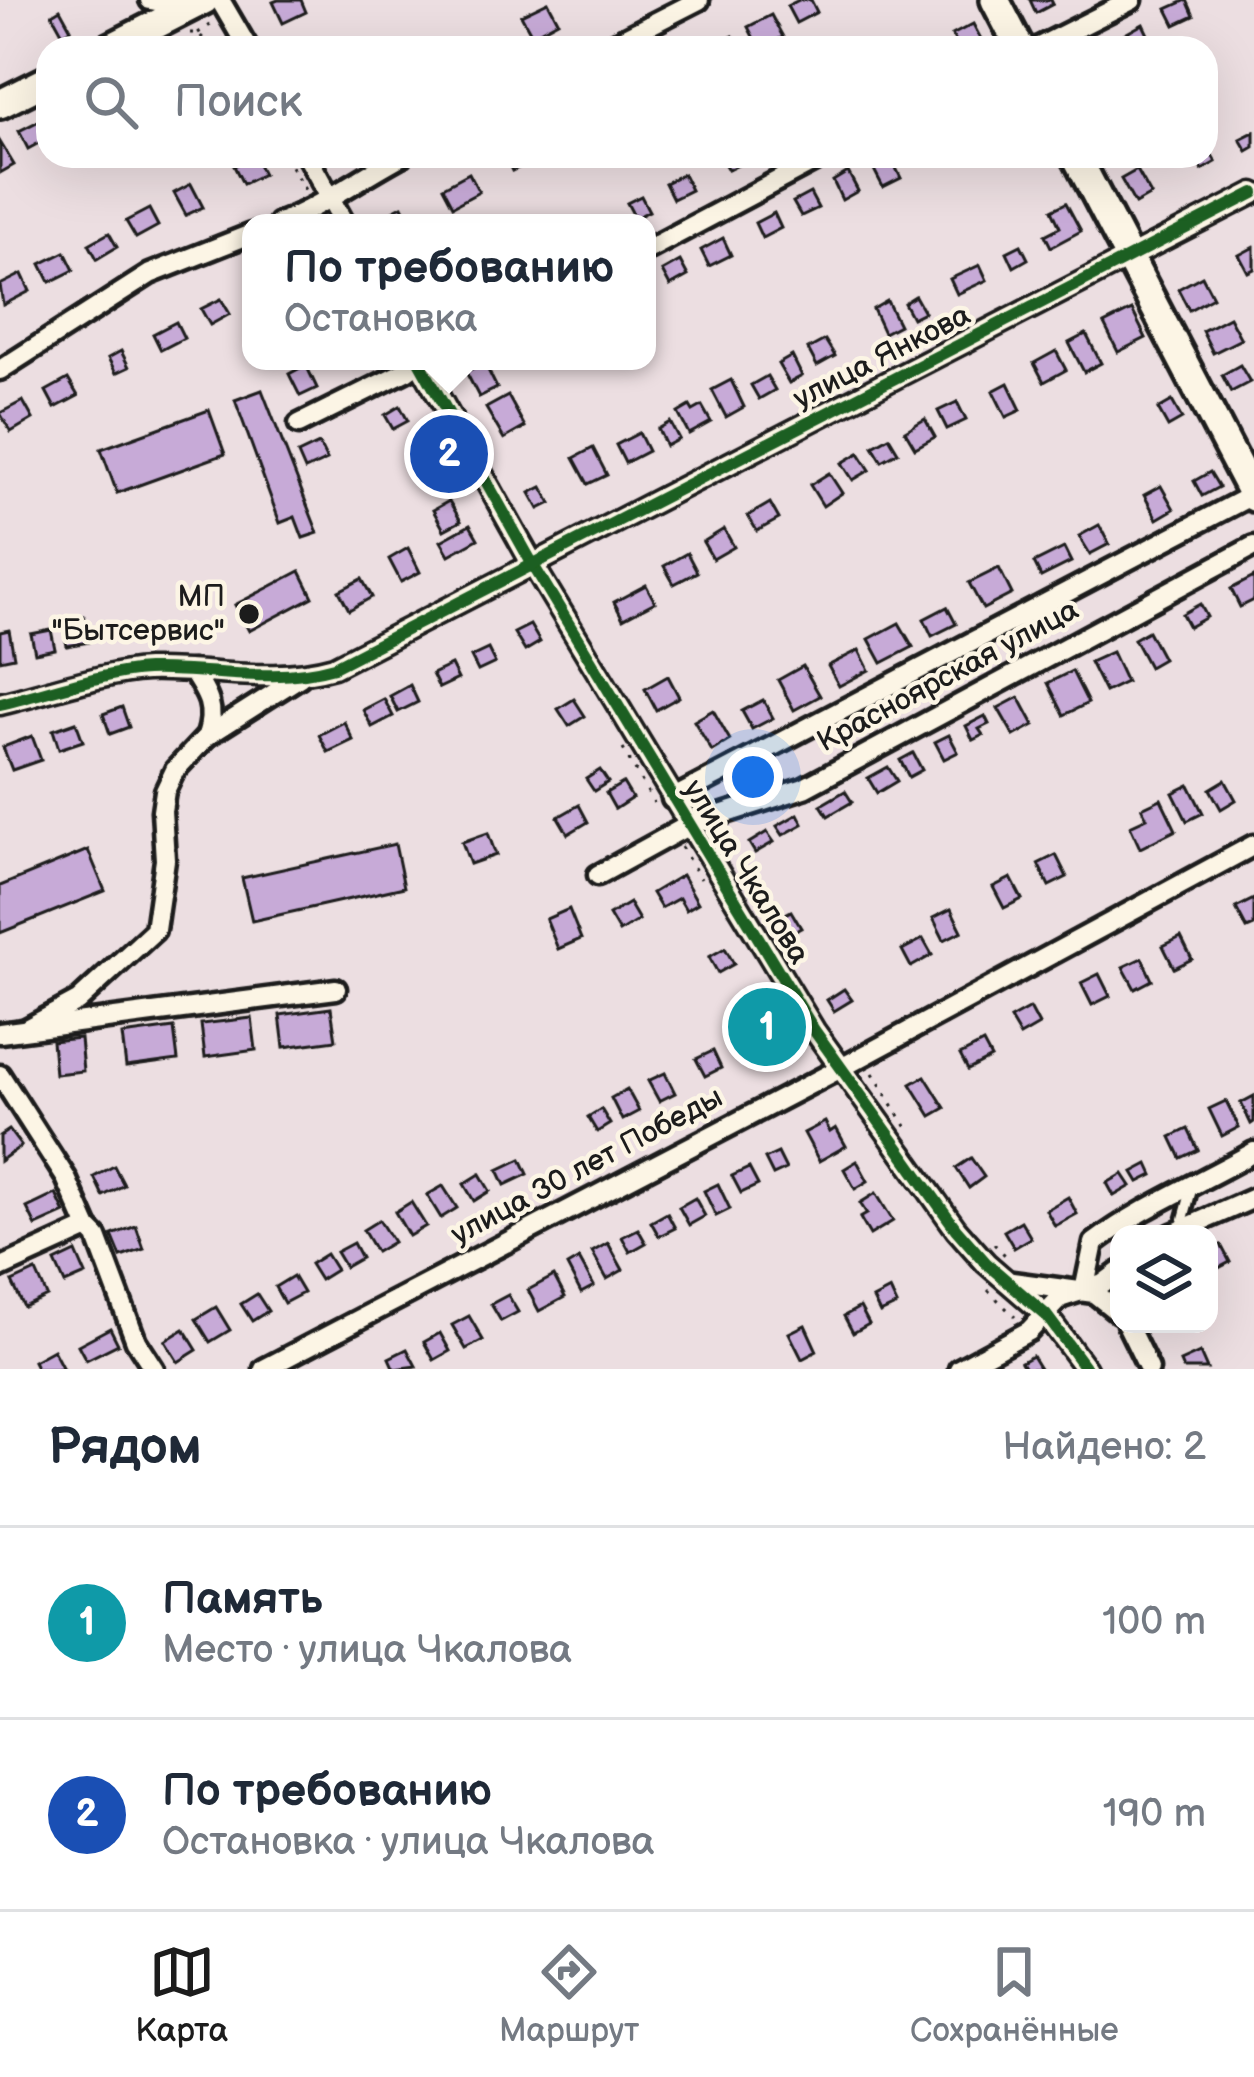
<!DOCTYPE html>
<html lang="ru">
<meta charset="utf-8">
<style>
body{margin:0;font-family:"Balsamiq Sans",sans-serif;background:#f6f6f7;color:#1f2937}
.controls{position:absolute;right:36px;bottom:36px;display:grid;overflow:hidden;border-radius:24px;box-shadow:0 12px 48px #0002}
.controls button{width:108px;height:108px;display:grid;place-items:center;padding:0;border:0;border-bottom:3px solid #e0e1e3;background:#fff;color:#1f2937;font:60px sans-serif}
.you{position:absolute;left:753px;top:777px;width:42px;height:42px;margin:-30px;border:9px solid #fff;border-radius:50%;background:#1a73e8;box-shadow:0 0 0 18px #1a73e833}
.badge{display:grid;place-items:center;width:78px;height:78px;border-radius:50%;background:#1c1c1c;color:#fff;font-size:39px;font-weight:700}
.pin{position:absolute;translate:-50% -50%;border:6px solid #fff;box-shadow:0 3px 12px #0006}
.popup{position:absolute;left:242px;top:214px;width:414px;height:156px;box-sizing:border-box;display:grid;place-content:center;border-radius:24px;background:#fff;filter:drop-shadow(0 3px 9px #0005);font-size:39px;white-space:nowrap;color:#747a83}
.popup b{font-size:45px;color:#1f2937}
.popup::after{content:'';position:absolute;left:50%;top:100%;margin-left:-24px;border:24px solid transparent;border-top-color:#fff}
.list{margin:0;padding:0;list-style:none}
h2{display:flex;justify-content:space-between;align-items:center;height:156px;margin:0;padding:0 48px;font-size:51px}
h2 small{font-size:39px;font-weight:400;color:#747a83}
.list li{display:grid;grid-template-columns:78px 1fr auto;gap:36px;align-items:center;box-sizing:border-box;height:192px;padding:0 48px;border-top:3px solid #e0e1e3}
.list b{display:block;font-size:45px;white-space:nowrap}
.list p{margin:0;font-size:39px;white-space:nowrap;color:#747a83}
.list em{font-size:39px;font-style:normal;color:#747a83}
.icon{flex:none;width:66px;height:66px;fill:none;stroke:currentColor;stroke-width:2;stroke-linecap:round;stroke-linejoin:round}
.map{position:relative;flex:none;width:1254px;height:1369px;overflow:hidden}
.search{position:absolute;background:#fff;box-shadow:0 12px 48px #0002;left:36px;right:36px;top:36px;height:132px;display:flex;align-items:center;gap:30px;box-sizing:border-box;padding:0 42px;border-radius:36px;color:#747a83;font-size:45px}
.sheet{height:540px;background:#fff}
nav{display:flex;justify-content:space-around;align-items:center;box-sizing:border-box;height:168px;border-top:3px solid #e0e1e3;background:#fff;font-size:33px;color:#747a83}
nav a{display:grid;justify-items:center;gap:6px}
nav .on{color:#1c1c1c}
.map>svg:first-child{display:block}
.building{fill:#c7aad7;stroke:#1c1c1c;stroke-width:3}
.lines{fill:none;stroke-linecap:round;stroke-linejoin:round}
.lane-casing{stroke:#1c1c1c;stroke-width:18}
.street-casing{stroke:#1c1c1c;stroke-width:27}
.secondary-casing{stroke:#1c1c1c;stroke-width:36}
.path{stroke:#1c1c1c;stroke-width:3;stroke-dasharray:3 9;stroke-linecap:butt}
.lane{stroke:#fcf5e5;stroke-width:9}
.street{stroke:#fcf5e5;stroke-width:18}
.secondary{stroke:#fcf5e5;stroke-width:27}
.cycleway-casing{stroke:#fcf5e5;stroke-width:20}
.cycleway{stroke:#1b5e20;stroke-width:12}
.poi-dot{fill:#1c1c1c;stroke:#fcf5e5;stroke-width:4.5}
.labels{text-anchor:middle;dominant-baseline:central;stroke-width:9;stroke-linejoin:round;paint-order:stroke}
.street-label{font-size:30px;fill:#1c1c1c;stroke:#fcf5e5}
.poi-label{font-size:30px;fill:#1c1c1c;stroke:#fcf5e5;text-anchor:end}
</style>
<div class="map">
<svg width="1254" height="1369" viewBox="0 0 1254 1369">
<rect width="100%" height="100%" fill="#ecdee1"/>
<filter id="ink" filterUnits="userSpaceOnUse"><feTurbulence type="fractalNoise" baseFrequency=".00833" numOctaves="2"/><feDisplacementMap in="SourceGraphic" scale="24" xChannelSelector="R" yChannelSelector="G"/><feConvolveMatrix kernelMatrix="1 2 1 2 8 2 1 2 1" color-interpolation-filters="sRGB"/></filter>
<g filter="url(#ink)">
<!-- building -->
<g class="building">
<polygon points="278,0 301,0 306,12 283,23 273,2"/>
<polygon points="799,0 811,0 817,12 796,23 787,6"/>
<polygon points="1030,0 1051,0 1053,4 1036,13"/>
<polygon points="1187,0 1194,16 1175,25 1167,9"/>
<polygon points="548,2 558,21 532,35 521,15"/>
<polygon points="60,9 71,29 63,34 52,14"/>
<polygon points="771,15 783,37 759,48 748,27"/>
<polygon points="973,24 981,39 959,48 952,35"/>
<polygon points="1143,24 1152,43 1133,48 1125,34"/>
<polygon points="733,36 739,48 714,48 713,46"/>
<polygon points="43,119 48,138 28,149 19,131"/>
<polygon points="1254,132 1254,147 1247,151 1240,139"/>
<polygon points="0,142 14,165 0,173"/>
<polygon points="1206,145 1216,162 1202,170 1194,156 1206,156"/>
<polygon points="254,156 263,174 243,184 234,166"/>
<polygon points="505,156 530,156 533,161 512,171"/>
<polygon points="720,156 741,156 744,162 728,170"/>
<polygon points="882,156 890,156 901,178 883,187 870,162"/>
<polygon points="1137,170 1151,195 1135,204 1121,179"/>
<polygon points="848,172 858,191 842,200 833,181"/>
<polygon points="469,173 479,192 453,206 443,187"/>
<polygon points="683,174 691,190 673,199 665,183"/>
<polygon points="191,184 203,207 186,215 174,193"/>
<polygon points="810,193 818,208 801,216 793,202"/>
<polygon points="641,196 649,211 635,218 627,203"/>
<polygon points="1066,203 1081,231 1051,247 1045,235 1060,227 1052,210"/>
<polygon points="402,206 411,223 386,223 383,216"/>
<polygon points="149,209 158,226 136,238 126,221"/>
<polygon points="774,213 781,228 762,238 755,223"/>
<polygon points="109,233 117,247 97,259 89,244"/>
<polygon points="723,238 731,255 709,266 701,250"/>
<polygon points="1021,245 1028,259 1014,267 1007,252"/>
<polygon points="1254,247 1254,269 1248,272 1239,255"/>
<polygon points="65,252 74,270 50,282 41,264"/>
<polygon points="680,261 688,276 670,286 662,271"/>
<polygon points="980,265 987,280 957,294 950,279"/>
<polygon points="22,274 30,291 3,305 0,285"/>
<polygon points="1202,276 1213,297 1189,310 1178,289"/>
<polygon points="915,296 924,312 912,318 904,303"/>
<polygon points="221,299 230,314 210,325 201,309"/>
<polygon points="887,301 899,325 884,333 873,309"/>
<polygon points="1132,310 1146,338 1118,352 1104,324"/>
<polygon points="1229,317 1241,339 1213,353 1202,331"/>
<polygon points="176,322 184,338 161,350 153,334"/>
<polygon points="1086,334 1101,363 1084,372 1069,343"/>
<polygon points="825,340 835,356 817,366 808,349"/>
<polygon points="121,351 129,367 116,373 108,358"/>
<polygon points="1056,351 1066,370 1044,382 1034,363"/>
<polygon points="792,356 802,376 789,383 778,364"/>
<polygon points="484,362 497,388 479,397 466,372"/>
<polygon points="306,365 317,388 300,396 289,374"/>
<polygon points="1240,365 1250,382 1231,392 1222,375"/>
<polygon points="767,376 775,390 759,399 751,385"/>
<polygon points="68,379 78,396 55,408 46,391"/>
<polygon points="731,380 744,407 726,417 712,390"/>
<polygon points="1008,383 1021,410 1006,417 993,391"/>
<polygon points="262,390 318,533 303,538 295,517 280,523 235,400"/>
<polygon points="508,396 525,427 504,439 486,408"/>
<polygon points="23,401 33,419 11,432 0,413"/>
<polygon points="1172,401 1182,419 1168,427 1158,409"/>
<polygon points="957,402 966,420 947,429 938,411"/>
<polygon points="400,406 408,421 393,429 385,415"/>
<polygon points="690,406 693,411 702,406 711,422 689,434 678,413"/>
<polygon points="209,410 225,454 117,493 101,449"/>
<polygon points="925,419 935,437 915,448 905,431"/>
<polygon points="670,422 679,439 666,446 658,429"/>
<polygon points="639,433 648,451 625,463 616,445"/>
<polygon points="889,437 898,452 882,461 873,446"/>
<polygon points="319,444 327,460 305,470 298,454"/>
<polygon points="593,448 607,475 588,484 574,458"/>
<polygon points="859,453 870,470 853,480 842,463"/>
<polygon points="432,460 440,474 425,483 416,469"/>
<polygon points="1210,472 1219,487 1202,496 1194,481"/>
<polygon points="829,473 842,493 823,506 810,485"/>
<polygon points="1161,486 1174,509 1157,519 1144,495"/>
<polygon points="542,487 551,503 539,509 530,493"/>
<polygon points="449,501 461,521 444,530 433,510"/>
<polygon points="770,503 779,519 757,531 748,516"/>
<polygon points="470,525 478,539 449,555 441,541"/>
<polygon points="1099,525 1109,544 1090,554 1079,536"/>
<polygon points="724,529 734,547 713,559 703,542"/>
<polygon points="408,548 420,572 401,582 389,559"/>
<polygon points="1064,548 1071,562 1041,577 1034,563"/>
<polygon points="687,553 697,572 674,584 664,566"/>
<polygon points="999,568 1012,594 983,609 969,583"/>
<polygon points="300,571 313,597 249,631 235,605"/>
<polygon points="1254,577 1254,600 1240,607 1231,589"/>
<polygon points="362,579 372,597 349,610 339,591"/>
<polygon points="646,585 655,602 623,619 614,602"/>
<polygon points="1200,604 1207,617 1189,627 1182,614"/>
<polygon points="947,607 956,624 932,636 924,619"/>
<polygon points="84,616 89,642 67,646 62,620"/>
<polygon points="899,623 913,647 882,663 869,639"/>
<polygon points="530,625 540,642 525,651 514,633"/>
<polygon points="9,630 14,657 0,660 0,632"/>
<polygon points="51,630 55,649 35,653 31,634"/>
<polygon points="1148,631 1163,659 1149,667 1134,639"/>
<polygon points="488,649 495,663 478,671 471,657"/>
<polygon points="859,650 869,670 839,686 828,666"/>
<polygon points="1112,652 1126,682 1105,692 1090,662"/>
<polygon points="451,665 458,679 439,688 432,674"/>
<polygon points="803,666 820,696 794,710 778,680"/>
<polygon points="1072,671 1088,703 1064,715 1048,683"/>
<polygon points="668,676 679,697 656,710 645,689"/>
<polygon points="410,685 418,702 398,712 390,696"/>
<polygon points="1019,697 1034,725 1014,736 998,708"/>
<polygon points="384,699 393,716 372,727 363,710"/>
<polygon points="574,699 585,716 569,726 558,709"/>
<polygon points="763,700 773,718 752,729 742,711"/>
<polygon points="122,707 129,727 110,734 103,714"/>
<polygon points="713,710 730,740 712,751 694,721"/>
<polygon points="985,716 989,724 979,729 983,735 973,740 966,726"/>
<polygon points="76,722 83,741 59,749 53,730"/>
<polygon points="344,722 353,740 328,752 319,735"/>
<polygon points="949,735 958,752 944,759 935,742"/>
<polygon points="32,736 41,760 12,770 3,747"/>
<polygon points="913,753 922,770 909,777 900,760"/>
<polygon points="888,767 897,781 877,793 868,778"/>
<polygon points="600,770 608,782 594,791 586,779"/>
<polygon points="1225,780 1236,800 1221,809 1210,789"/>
<polygon points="623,783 632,798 615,809 606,793"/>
<polygon points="1189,785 1203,813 1187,821 1173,793"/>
<polygon points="845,791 852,802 828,816 821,805"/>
<polygon points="1161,799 1176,830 1140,848 1130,826 1147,818 1142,808"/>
<polygon points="579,805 588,822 568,834 558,817"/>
<polygon points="798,814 803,824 783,835 777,826"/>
<polygon points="767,832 774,842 755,853 749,843"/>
<polygon points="488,833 496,855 470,864 462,842"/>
<polygon points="395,844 404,887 252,921 242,878"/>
<polygon points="88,850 105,891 0,933 0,886"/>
<polygon points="1056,855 1067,877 1049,886 1038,864"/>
<polygon points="682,875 698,903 686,910 679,898 661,908 652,893"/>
<polygon points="1011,878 1022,899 1004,908 993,887"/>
<polygon points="1254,899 1254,926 1247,929 1236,908"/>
<polygon points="629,903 639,920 619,932 609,915"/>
<polygon points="569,909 581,939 558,949 546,919"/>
<polygon points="951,909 962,931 944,940 933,918"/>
<polygon points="791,911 801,928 788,935 778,918"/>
<polygon points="1181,937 1192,959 1174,968 1163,946"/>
<polygon points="923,939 932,955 911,967 902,950"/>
<polygon points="725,948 734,964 718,973 709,957"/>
<polygon points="1142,958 1152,980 1135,989 1123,967"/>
<polygon points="1099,974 1110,996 1092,1005 1081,983"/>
<polygon points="751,988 763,1008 741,1022 729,1003"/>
<polygon points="844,989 852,1000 834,1011 827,1000"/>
<polygon points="331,1008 336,1040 284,1047 280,1015"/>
<polygon points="1030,1008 1039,1025 1020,1036 1010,1019"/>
<polygon points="766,1016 776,1033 767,1038 758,1020"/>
<polygon points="252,1018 256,1050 205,1057 201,1024"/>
<polygon points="174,1028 178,1060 126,1067 122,1035"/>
<polygon points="80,1038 83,1071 55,1074 52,1041"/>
<polygon points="983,1043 991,1058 968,1070 960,1055"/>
<polygon points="713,1051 721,1068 705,1076 696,1059"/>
<polygon points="665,1073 675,1093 659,1101 648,1081"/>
<polygon points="925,1076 945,1108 931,1116 911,1084"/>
<polygon points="627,1089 639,1111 622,1120 611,1098"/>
<polygon points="1254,1096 1254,1122 1251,1124 1241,1103"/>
<polygon points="1226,1101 1239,1127 1222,1136 1209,1109"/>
<polygon points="601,1109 610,1124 597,1132 588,1117"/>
<polygon points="825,1122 830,1132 836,1128 846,1146 819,1161 804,1133"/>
<polygon points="1188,1129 1198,1150 1181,1158 1171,1137"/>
<polygon points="9,1130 21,1146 0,1161 0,1136"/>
<polygon points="778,1153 786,1169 773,1175 765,1159"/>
<polygon points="971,1158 984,1177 969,1188 956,1168"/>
<polygon points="521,1159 528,1174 505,1185 498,1170"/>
<polygon points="857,1161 868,1181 855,1189 844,1169"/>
<polygon points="1148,1164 1153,1175 1139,1182 1133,1172"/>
<polygon points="114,1166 124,1185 103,1196 94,1177"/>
<polygon points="749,1168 758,1185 741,1193 732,1176"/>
<polygon points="480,1174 490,1191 474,1201 464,1184"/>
<polygon points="1123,1174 1131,1186 1114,1196 1107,1183"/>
<polygon points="718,1184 730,1209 716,1216 704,1191"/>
<polygon points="443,1186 457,1208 441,1218 427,1195"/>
<polygon points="876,1193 893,1221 870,1235 860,1218 867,1214 860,1203"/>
<polygon points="56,1194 65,1213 36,1226 27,1208"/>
<polygon points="1068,1197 1077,1214 1055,1226 1046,1210"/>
<polygon points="695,1198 705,1216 689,1225 679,1207"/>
<polygon points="411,1202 426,1226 409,1236 395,1212"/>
<polygon points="667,1213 675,1228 659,1236 651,1222"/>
<polygon points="379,1220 393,1242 376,1252 363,1230"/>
<polygon points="1021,1221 1031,1238 1014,1248 1004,1231"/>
<polygon points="136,1226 144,1249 121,1257 112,1235"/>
<polygon points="638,1229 646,1243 630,1252 622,1237"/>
<polygon points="353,1243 361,1258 345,1267 336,1252"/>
<polygon points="608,1243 623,1270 607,1279 592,1252"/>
<polygon points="1221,1245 1230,1262 1209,1273 1209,1251"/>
<polygon points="76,1252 86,1275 65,1284 55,1262"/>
<polygon points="326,1254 336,1270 320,1280 310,1264"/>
<polygon points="579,1259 594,1286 581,1293 567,1266"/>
<polygon points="36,1271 47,1296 24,1307 12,1282"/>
<polygon points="293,1276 303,1293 284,1303 275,1287"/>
<polygon points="554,1276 565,1297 539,1311 528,1290"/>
<polygon points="890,1290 897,1305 880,1313 873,1299"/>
<polygon points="257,1294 268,1311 252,1321 241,1304"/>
<polygon points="508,1295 518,1312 501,1321 491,1304"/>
<polygon points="216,1307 230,1330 210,1342 196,1319"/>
<polygon points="860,1307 869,1324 853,1333 844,1316"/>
<polygon points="469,1316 483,1340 466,1349 452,1325"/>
<polygon points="805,1325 817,1351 802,1359 789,1333"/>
<polygon points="110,1328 118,1344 86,1360 78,1345"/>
<polygon points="184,1329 197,1350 178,1362 165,1341"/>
<polygon points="440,1333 450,1351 434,1360 424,1342"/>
<polygon points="407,1349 416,1366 394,1369 389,1358"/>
<polygon points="53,1350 63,1369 37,1369 33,1361"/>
<polygon points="1200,1353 1207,1369 1183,1369 1180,1362"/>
<polygon points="1032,1356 1040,1369 1025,1369 1021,1362"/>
</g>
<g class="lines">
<!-- lane casing -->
<g class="lane-casing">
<polyline id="lane" points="1181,1228 1192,1188"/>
</g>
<!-- street casing -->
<g class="street-casing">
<g id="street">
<polyline points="150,0 190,7"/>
<polyline points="220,0 248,48"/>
<polyline points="605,48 699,0"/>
<polyline points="1037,48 1132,0"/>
<polyline points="307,156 344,223"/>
<path d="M279,223c43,-17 81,-45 122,-67"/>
<polyline points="647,250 824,156"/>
<polyline points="419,361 533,565 814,1030 956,1229 986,1263 1046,1315 1086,1369"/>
<polyline points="0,370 150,274 251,234"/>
<polyline points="299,424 406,371 419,361"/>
<path d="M192,671c16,24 24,37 15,65"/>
<path d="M0,704c43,-10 105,-32 147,-34 63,-2 124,15 187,-3l920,-474"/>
<polyline points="672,799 1254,494"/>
<polyline points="598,875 689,825 804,788 1254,546"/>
<polyline points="28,1028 78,1001 155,930 165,860 162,811 165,791 175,770 207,736 300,677"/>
<polyline points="0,1033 336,989"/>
<polyline points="0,1075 66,1178 88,1228 97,1237 136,1341 154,1369"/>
<polyline points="1172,1234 1254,1198"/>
<polyline points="0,1268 88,1228"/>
<polyline points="1012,1282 1094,1293 1119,1313"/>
<path d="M1084,1291l10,-48c49,-37 106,-60 160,-91"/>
<polyline points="1127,1324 1149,1369"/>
<polyline points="264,1369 843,1067 1254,845"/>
<polyline points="959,1369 1029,1331 1060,1298 1103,1284 1119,1272"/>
</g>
</g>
<!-- secondary casing -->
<g class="secondary-casing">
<g id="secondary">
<polyline points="995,0 1020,48"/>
<polyline points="110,48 204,0"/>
<polyline points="0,104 48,80"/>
<polyline points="1076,156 1254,497"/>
</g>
</g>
<!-- path -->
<g class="path">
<polyline points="190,33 198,33 212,48"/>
<polyline points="198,33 212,24"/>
<polyline points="285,156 305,190"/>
<polyline points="623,749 654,803"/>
<polyline points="681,847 701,879"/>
<polyline points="873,1073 909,1131"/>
<polyline points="994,1244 1008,1258"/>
<polyline points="988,1290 1015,1317"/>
</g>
<!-- lane -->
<use href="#lane" class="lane"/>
<!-- street -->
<use href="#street" class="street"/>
<!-- secondary -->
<use href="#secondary" class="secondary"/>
<!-- cycleway casing -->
<g class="cycleway-casing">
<g id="cycleway">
<polyline points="419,361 533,565 814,1030 956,1229 986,1263 1046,1315 1086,1369"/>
<path d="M0,704c43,-10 105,-32 147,-34 63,-2 124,15 187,-3l920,-474"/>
</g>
</g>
<!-- cycleway -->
<use href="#cycleway" class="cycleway"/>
</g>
</g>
<!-- markers -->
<circle class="poi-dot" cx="249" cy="614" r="12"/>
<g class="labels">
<!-- street labels -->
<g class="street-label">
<text transform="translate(882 357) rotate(-27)">улица Янкова</text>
<text transform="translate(948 676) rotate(-28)">Красноярская улица</text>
<text transform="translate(746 872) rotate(58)">улица Чкалова</text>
<text transform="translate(587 1166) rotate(-28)">улица 30 лет Победы</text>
</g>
<!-- poi labels -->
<g class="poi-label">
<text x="225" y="597">МП<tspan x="225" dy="34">"Бытсервис"</tspan></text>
</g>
</g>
</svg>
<div class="controls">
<button><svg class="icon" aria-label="layers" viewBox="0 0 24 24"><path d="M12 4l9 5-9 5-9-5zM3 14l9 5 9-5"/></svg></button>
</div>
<div class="you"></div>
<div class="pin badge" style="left:767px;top:1027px;background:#0f9aa8">1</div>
<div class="pin badge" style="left:449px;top:454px;background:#1a4fb4">2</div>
<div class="popup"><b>По требованию</b>Остановка</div>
<div class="search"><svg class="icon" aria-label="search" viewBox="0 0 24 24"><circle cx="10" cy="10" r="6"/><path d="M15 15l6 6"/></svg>Поиск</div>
</div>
<section class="sheet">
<h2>Рядом<small>Найдено: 2</small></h2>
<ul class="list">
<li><span class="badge" style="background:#0f9aa8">1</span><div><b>Память</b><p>Место · улица Чкалова</p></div><em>100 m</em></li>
<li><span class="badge" style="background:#1a4fb4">2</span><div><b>По требованию</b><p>Остановка · улица Чкалова</p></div><em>190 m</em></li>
</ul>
</section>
<nav>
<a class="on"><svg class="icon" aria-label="map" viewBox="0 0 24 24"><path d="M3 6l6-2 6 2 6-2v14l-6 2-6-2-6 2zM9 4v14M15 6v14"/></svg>Карта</a>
<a><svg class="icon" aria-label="directions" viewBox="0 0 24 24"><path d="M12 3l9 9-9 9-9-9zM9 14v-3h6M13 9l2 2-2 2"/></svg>Маршрут</a>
<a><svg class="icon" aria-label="saved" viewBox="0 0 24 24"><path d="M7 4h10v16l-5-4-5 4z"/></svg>Сохранённые</a>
</nav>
